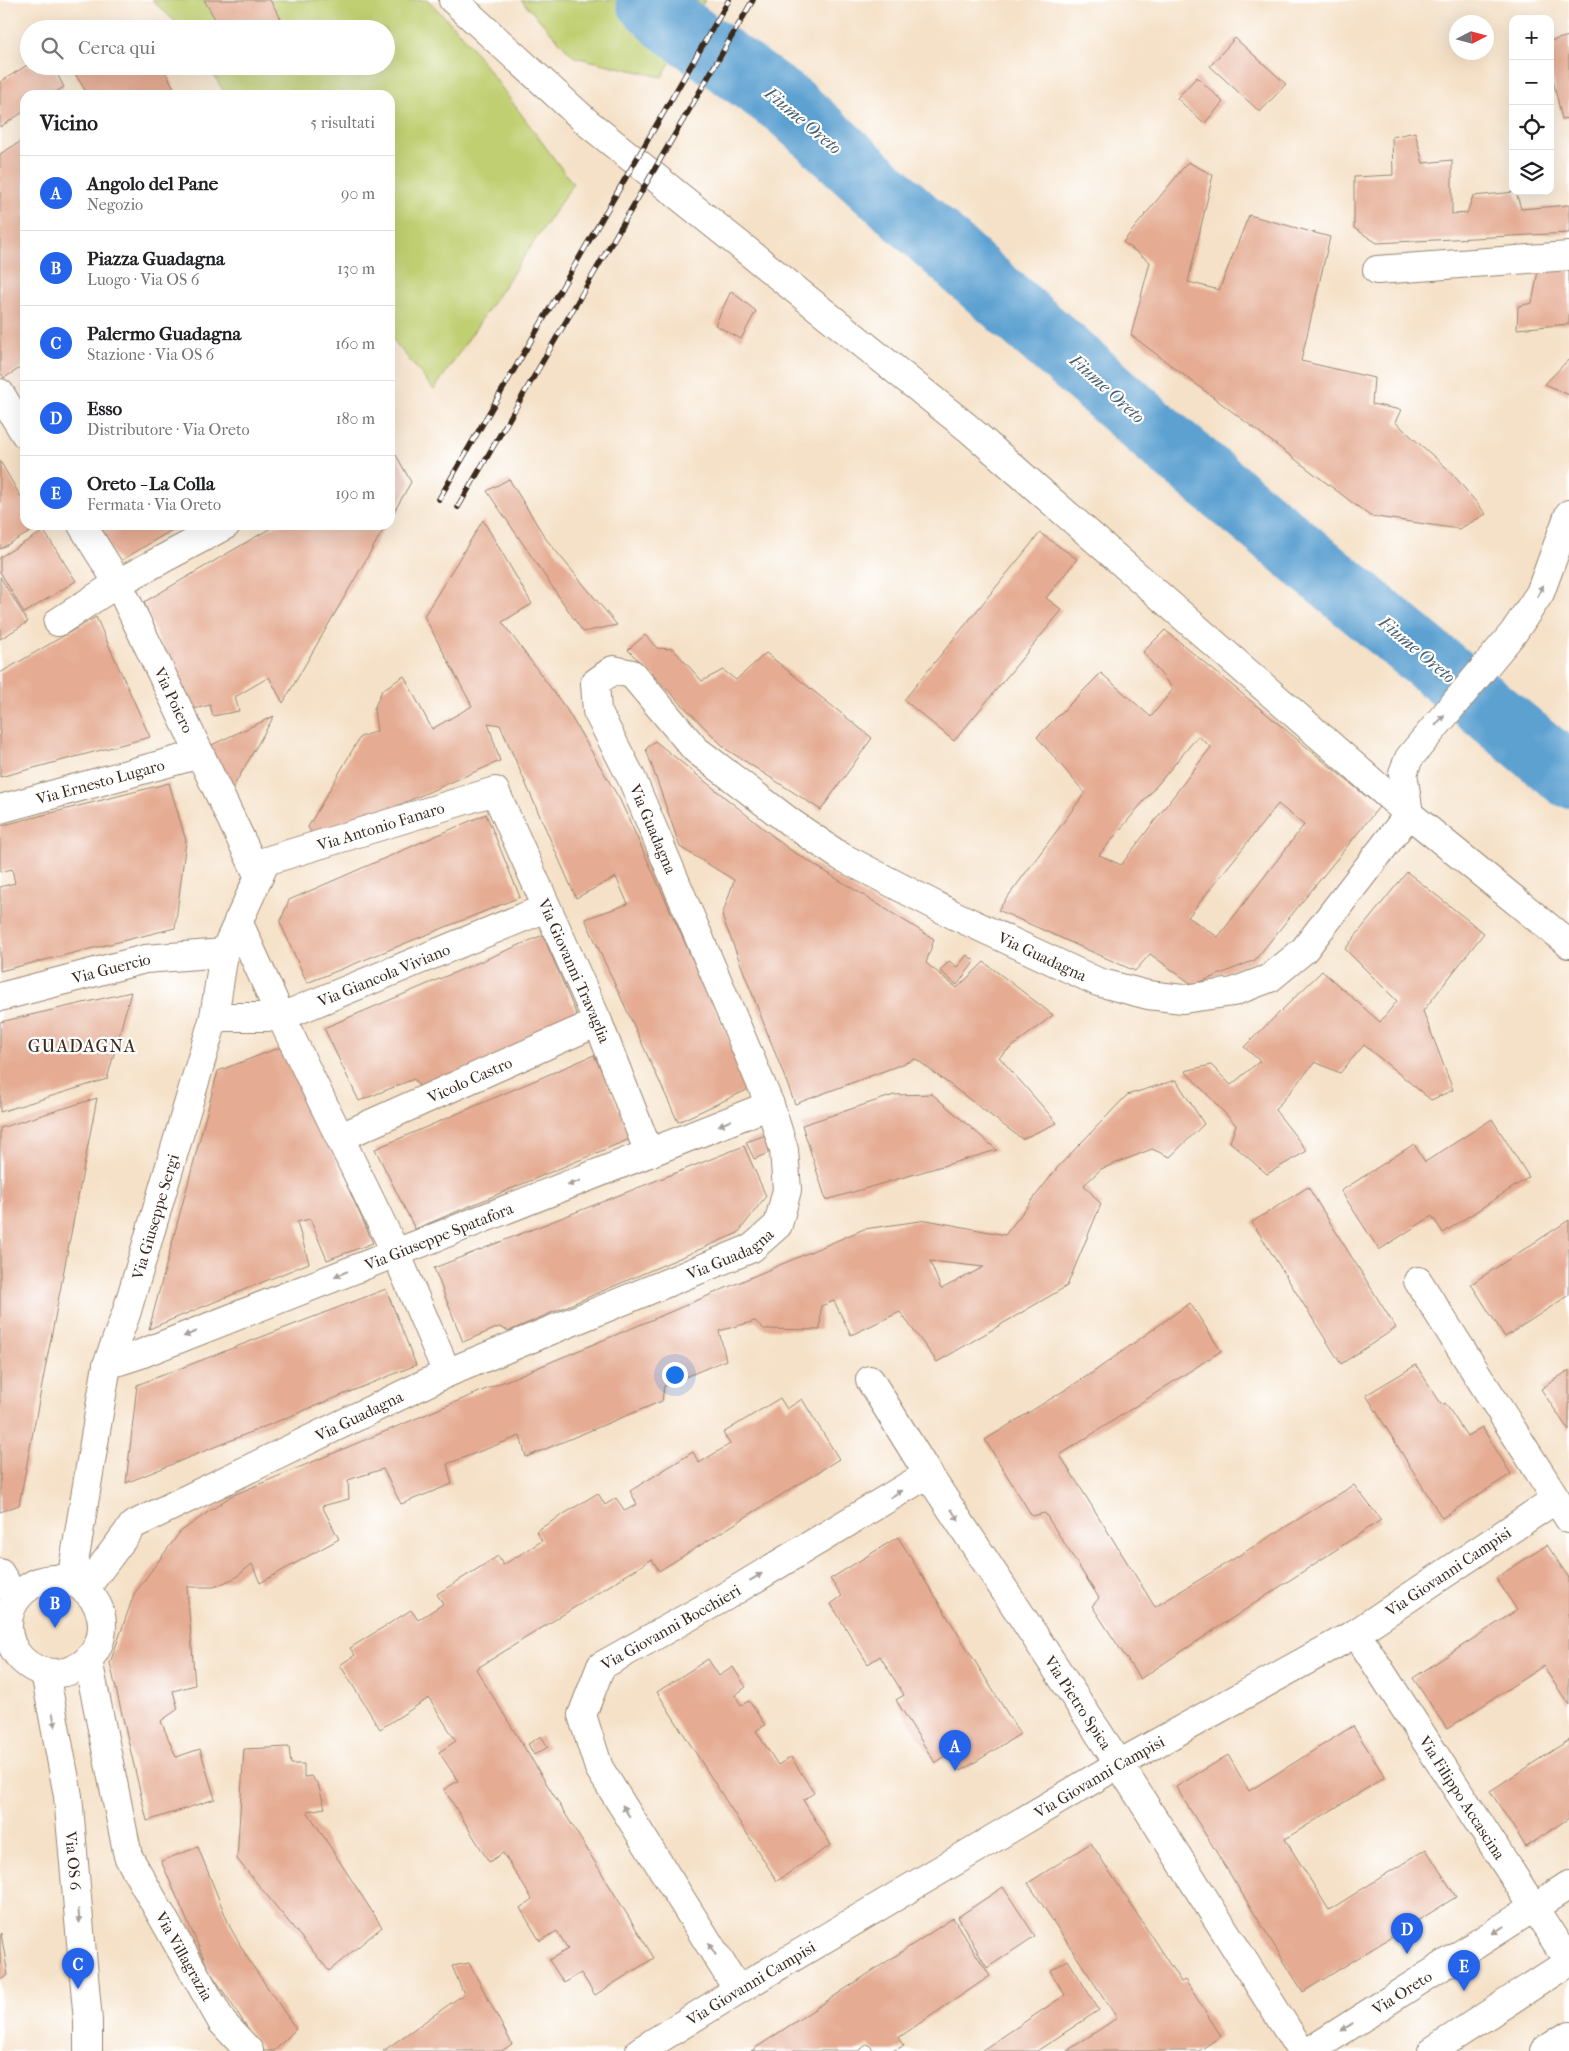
<!DOCTYPE html>
<html lang="it">
<meta charset="utf-8">
<style>
body{margin:0;font-family:"IM FELL French Canon",serif;background:#f6f6f6;color:#202124}
.controls{position:absolute;right:15px;top:15px;display:grid;overflow:hidden;border-radius:10px;box-shadow:0 5px 20px #0002}
.controls button{width:45px;height:45px;display:grid;place-items:center;padding:0;border:0;border-bottom:1px solid #e0e0e0;background:#fff;color:#202124;font:25px sans-serif}
.compass{position:absolute;left:1449px;top:15px;width:45px;height:45px;border-radius:50%;background:#fff;box-shadow:0 5px 20px #0002;rotate:84deg}
.you{position:absolute;left:674px;top:1374px;width:18px;height:18px;margin:-12px;border:4px solid #fff;border-radius:50%;background:#1a73e8;box-shadow:0 0 0 8px #1a73e833}
.badge{display:grid;place-items:center;width:32px;height:32px;border-radius:50%;background:#2563eb;color:#fff;font-size:16px;font-weight:700}
.pin{position:absolute;translate:-50% -41px;filter:drop-shadow(0 1px 2px #0008)}
.pin::after{content:'';position:absolute;top:26px;width:18px;height:15px;background:inherit;clip-path:polygon(0 0,100% 0,50% 100%)}
.list{margin:0;padding:0;list-style:none}
h2{display:flex;justify-content:space-between;align-items:center;height:65px;margin:0;padding:0 20px;font-size:21px}
h2 small{font-size:16px;font-weight:400;color:#757577}
.list li{display:grid;grid-template-columns:32px 1fr auto;gap:15px;align-items:center;box-sizing:border-box;height:75px;padding:0 20px;border-top:1px solid #e0e0e0}
.list b{display:block;font-size:19px;white-space:nowrap}
.list p{margin:0;font-size:16px;white-space:nowrap;color:#757577}
.list em{font-size:16px;font-style:normal;color:#757577}
.icon{flex:none;width:28px;height:28px;fill:none;stroke:currentColor;stroke-width:2;stroke-linecap:round;stroke-linejoin:round}
.map{position:relative;flex:none;width:1569px;height:2051px;overflow:hidden}
.search{position:absolute;background:#fff;box-shadow:0 5px 20px #0002;left:20px;top:20px;width:375px;height:55px;display:flex;align-items:center;gap:12px;box-sizing:border-box;padding:0 18px;border-radius:28px;color:#757577;font-size:19px}
.panel{position:absolute;background:#fff;box-shadow:0 5px 20px #0002;left:20px;top:90px;width:375px;height:440px;border-radius:15px}
.map>svg:first-child{display:block}
.green{fill:#c0cf71;stroke:#7e7c48}
.lines{fill:none;stroke-linecap:round;stroke-linejoin:round}
.river{stroke:#5da1d1;stroke-width:64}
.building{fill:#e5ac93;fill-rule:evenodd}
.minor-casing{stroke:#988672;stroke-width:30}
.tertiary-casing{stroke:#988672;stroke-width:30}
.minor{stroke:#fff;stroke-width:28}
.tertiary{stroke:#fff;stroke-width:28}
.rail-casing{stroke:#3b2a1e;stroke-width:5.5}
.rail{stroke:#fff;stroke-width:4;stroke-dasharray:11;stroke-linecap:butt}
.oneway{fill:#a79f9a}
.labels{text-anchor:middle;dominant-baseline:central;stroke-width:4.5;stroke-linejoin:round;paint-order:stroke}
.street-label{font-size:16px;fill:#3b2a1e;stroke:#fff}
.water-label{font-size:18px;font-style:italic;fill:#4a606f;stroke:#fff}
.neighbourhood-label{font-size:18px;letter-spacing:1px;fill:#3b2a1e;stroke:#fff}
</style>
<div class="map">
<svg width="1569" height="2051" viewBox="0 0 1569 2051">
<rect width="100%" height="100%" fill="#fff"/>
<filter id="ink" filterUnits="userSpaceOnUse"><feTurbulence type="fractalNoise" baseFrequency=".02" numOctaves="2"/><feDisplacementMap in="SourceGraphic" scale="10" xChannelSelector="R" yChannelSelector="G"/><feConvolveMatrix kernelMatrix="1 2 1 2 8 2 1 2 1" color-interpolation-filters="sRGB"/></filter>
<filter id="wash" filterUnits="userSpaceOnUse"><feTurbulence type="fractalNoise" baseFrequency=".0096" numOctaves="4" result="noise"/><feDisplacementMap in="SourceGraphic" scale="20" xChannelSelector="R" yChannelSelector="G"/><feGaussianBlur stdDeviation="1.12" result="paint"/><feColorMatrix in="noise" values="0 0 0 0 0 0 0 0 0 0 0 0 0 0 0 0 0 1.4 0 .05"/><feComposite in="paint" operator="in"/></filter>
<g filter="url(#wash)">
<rect width="100%" height="100%" fill="#f5e1c7"/>
<!-- green -->
<g class="green">
<polygon points="152,0 428,0 464,37 573,184 434,390 390,336 390,95 226,95 208,66 386,66 386,29 183,29"/>
<polygon points="521,0 705,0 662,77 574,57"/>
</g>
<g class="lines">
<!-- river -->
<polyline class="river" points="648,0 669,21 789,106 965,266 1166,442 1569,776"/>
</g>
<g id="blocks">
<!-- building -->
<g class="building">
<polygon points="204,0 270,0 287,29 221,29"/>
<polygon points="1569,36 1569,118 1562,119 1550,67 1550,41"/>
<polygon points="1235,38 1286,84 1260,112 1210,66"/>
<polygon points="29,64 29,66 53,66 64,87 51,95 25,95 25,111 0,127 0,82"/>
<polygon points="73,66 162,66 178,95 88,95 71,67"/>
<polygon points="1197,77 1223,102 1204,124 1177,98"/>
<polygon points="1415,132 1423,163 1452,160 1452,214 1467,213 1473,196 1516,192 1521,209 1569,205 1569,233 1377,243 1354,228 1354,177 1393,175 1392,137"/>
<polygon points="25,139 25,365 4,378 0,372 0,154"/>
<polygon points="1188,162 1213,175 1188,282 1219,290 1249,215 1330,237 1301,361 1374,378 1372,404 1401,410 1395,422 1450,471 1486,514 1459,529 1370,516 1131,335 1150,262 1123,242"/>
<polygon points="1569,270 1569,324 1517,329 1518,306 1532,303 1538,271"/>
<polygon points="731,291 756,311 741,339 715,325"/>
<polygon points="1569,359 1569,395 1545,384"/>
<polygon points="396,455 411,482 390,519 390,459"/>
<polygon points="0,461 25,504 25,525 38,525 39,527 0,549"/>
<polygon points="509,479 546,539 617,625 583,632 487,491"/>
<polygon points="483,520 532,604 502,622 567,710 620,800 751,1088 678,1122 585,919 628,904 616,877 576,898 500,725 488,723 500,761 316,841 308,827 360,737 377,731 374,709 382,690 404,676 432,729 472,706 424,616"/>
<polygon points="95,525 180,525 119,562"/>
<polygon points="276,525 386,525 283,703 269,677 235,697 239,711 213,716 210,705 186,711 144,602"/>
<polygon points="44,531 76,581 24,613 0,572 0,557"/>
<polygon points="1040,533 1077,559 1046,598 1062,610 954,741 904,700"/>
<polygon points="0,577 28,622 0,639"/>
<polygon points="96,617 150,737 0,777 0,673"/>
<path d="M1165,630l214,177 -124,153 -62,25 -43,-31 -15,17 -137,-61 87,-117 -48,-56 64,-64 50,44 22,-28 -30,-37zM1198,736l13,11 -90,118 -22,-10zM1278,804l26,21 -86,112 -30,-20z"/>
<polygon points="645,635 657,648 673,649 702,681 723,670 736,680 766,653 872,738 821,810 726,749 628,650"/>
<polygon points="274,716 228,796 205,748"/>
<polygon points="655,741 789,849 934,939 926,963 957,988 984,962 1053,1015 999,1057 1057,1123 1022,1139 916,1059 795,1104 722,916 734,880 680,847 646,749"/>
<polygon points="169,783 186,841 175,928 0,971 0,887 15,883 12,869 0,872 0,826"/>
<polygon points="486,814 520,897 307,983 280,922 289,900"/>
<polygon points="1407,872 1484,933 1423,1011 1453,1090 1431,1100 1364,1045 1340,1073 1315,1062 1275,1110 1307,1151 1267,1174 1230,1142 1236,1125 1185,1071 1211,1065 1231,1085 1260,1061 1244,1047 1322,971 1380,1022 1397,1001 1345,949"/>
<polygon points="543,935 580,1023 421,1089 414,1079 359,1101 324,1028"/>
<polygon points="967,955 975,961 957,985 940,971 949,961 957,967"/>
<polygon points="131,992 107,1079 0,1112 0,1022"/>
<polygon points="284,1046 373,1243 327,1260 310,1219 297,1222 309,1263 149,1329 218,1071"/>
<polygon points="594,1055 632,1138 415,1229 375,1149"/>
<path d="M1176,1080l28,44 -34,33 -18,-8 -51,20 -17,16 17,19 -34,82 -130,76 -37,-50 -49,23 -17,-34 -13,5 -1,24 -56,-1 -9,-8 -36,10 7,29 -62,26 -2,15 -136,56 -6,-21 -73,28 5,20 -51,20 -18,-35 -35,11 1,19 -27,7 17,33 -79,44 -8,-19 -17,14 -21,9h-27l8,98 -22,6 5,18 -17,12 15,36 24,-8 15,50 -68,22 -37,-158 24,-69 46,-62 51,-36 425,-178 208,-89 63,-9 78,15 53,-68 69,-72zM930,1261l54,6 -43,22z"/>
<polygon points="932,1094 997,1150 826,1200 802,1125 894,1095"/>
<polygon points="97,1098 19,1505 0,1512 0,1128"/>
<polygon points="1492,1119 1529,1177 1443,1233 1432,1216 1379,1250 1341,1191 1414,1144 1425,1162"/>
<polygon points="766,1135 771,1152 754,1159 746,1142"/>
<polygon points="744,1146 766,1196 738,1233 509,1331 499,1327 463,1342 434,1268"/>
<polygon points="1308,1187 1396,1328 1341,1364 1252,1222"/>
<polygon points="1569,1220 1569,1295 1505,1337 1471,1284"/>
<polygon points="386,1289 416,1365 126,1483 137,1385"/>
<polygon points="1190,1303 1221,1351 1060,1455 1155,1607 1354,1485 1381,1520 1140,1679 1092,1606 1099,1598 1045,1513 1032,1516 985,1440 1092,1373"/>
<polygon points="1416,1365 1442,1405 1445,1403 1467,1436 1482,1427 1511,1474 1442,1518 1366,1395"/>
<polygon points="1569,1370 1569,1431 1541,1389"/>
<polygon points="780,1398 787,1409 802,1399 839,1459 659,1571 652,1559 476,1669 654,1958 595,1995 581,1973 564,1983 549,1960 568,1949 557,1931 540,1941 520,1908 532,1899 503,1853 489,1862 444,1789 458,1781 439,1752 456,1741 429,1698 380,1729 340,1665 355,1655 350,1648 411,1610 418,1620 443,1604 437,1594 498,1556 503,1565 542,1541 536,1531 598,1493 605,1505 616,1498 625,1511 637,1504 630,1491 693,1452 699,1463 730,1444 723,1433"/>
<polygon points="898,1537 1020,1734 961,1771 950,1753 935,1763 896,1700 904,1695 880,1656 868,1664 831,1604 842,1596 830,1579"/>
<polygon points="1547,1545 1569,1578 1569,1705 1543,1666 1447,1729 1413,1678 1517,1610 1496,1578"/>
<polygon points="708,1659 719,1676 733,1667 746,1687 735,1695 741,1705 749,1701 765,1725 756,1731 778,1765 791,1757 814,1793 803,1800 831,1845 777,1881 657,1692"/>
<polygon points="1353,1726 1385,1777 1285,1839 1329,1910 1426,1849 1456,1897 1303,1992 1176,1787 1228,1755 1249,1791"/>
<polygon points="541,1736 548,1747 534,1755 528,1744"/>
<polygon points="1569,1740 1569,1818 1526,1847 1490,1791"/>
<polygon points="289,1747 291,1764 304,1764 304,1777 311,1776 318,1784 325,1808 307,1811 382,1927 329,1971 237,1859 244,1749"/>
<polygon points="1091,1843 1181,1982 1185,1980 1221,2036 1199,2051 1067,2051 1117,2018 1028,1883"/>
<polygon points="198,1847 230,1927 248,1959 296,2029 274,2051 263,2051 209,1970 161,1861"/>
<polygon points="1003,1887 1035,1936 987,1968 958,1917"/>
<polygon points="953,1918 990,1976 898,2038 904,2046 892,2051 875,2051 868,2044 858,2051 751,2051"/>
<polygon points="1,1933 8,1975 0,1980 0,1934"/>
<polygon points="1068,1960 1099,2010 1037,2051 981,2051 1065,1995 1050,1971"/>
<polygon points="469,1963 512,2044 502,2051 383,2051 464,1994 452,1966"/>
</g>
</g>
</g>
<g filter="url(#ink)">
<use href="#blocks" fill-opacity="0" stroke="#988672" stroke-width="1"/>
<g class="lines">
<!-- minor casing -->
<g class="minor-casing">
<g id="minor">
<polyline points="453,0 589,124 968,428 1409,814 1569,944"/>
<polyline points="1377,270 1569,256"/>
<polyline points="0,393 25,434"/>
<path id="s1" d="M82,525l36,58 141,294"/>
<polyline points="58,622 118,583 226,525"/>
<path id="s2" d="M0,809l200,-55"/>
<polyline points="238,921 281,1017 396,1253 447,1373"/>
<path id="s3" d="M0,997l145,-38 79,-6"/>
<path id="s4" d="M214,1017h67l265,-109"/>
<path id="s5" d="M341,1137l257,-115"/>
<polyline points="1418,1281 1569,1519"/>
<path id="s6" d="M107,1365l31,-10 632,-250"/>
<path id="s7" d="M870,1380l58,94 191,290 182,287"/>
<polyline points="0,1573 16,1599"/>
<circle cx="55" cy="1626" r="47"/>
<path id="s8" d="M71,1581l36,-216 19,-51 88,-297 10,-64 42,-92 229,-70 103,231 51,131"/>
<path id="s9" d="M85,1589l48,-64 314,-152 305,-125 26,-23 9,-35 -3,-40 -14,-45 -138,-326 -35,-68 -2,-28 18,-13 19,4 63,75 95,73 50,34 114,59 144,67 50,13 35,4 50,-7 37,-14 34,-28 105,-136 -6,-41 6,-15 105,-126 26,-39 29,-79"/>
<path id="s10" d="M1356,1633l213,329"/>
<path id="s11" d="M88,1660l40,196 94,166 27,29"/>
<path id="s12" d="M45,1672l23,124 20,225v30"/>
<path id="s13" d="M738,1990l-139,-222 -17,-53 19,-49 125,-70 202,-122"/>
<path id="s14" d="M640,2051l98,-61 381,-226 237,-131 200,-134"/>
<path id="s15" d="M1310,2051l259,-166"/>
<polyline points="1544,2051 1569,2035"/>
</g>
</g>
<!-- tertiary casing -->
<g class="tertiary-casing">
<polyline id="tertiary" points="1432,2051 1569,1962"/>
</g>
<!-- minor -->
<use href="#minor" class="minor"/>
<!-- tertiary -->
<use href="#tertiary" class="tertiary"/>
<!-- rail casing -->
<g class="rail-casing">
<g id="rail">
<polyline points="439,499 729,0"/>
<polyline points="458,507 753,0"/>
</g>
</g>
<!-- rail -->
<use href="#rail" class="rail"/>
</g>
<!-- one-way arrows -->
<defs><path id="oneway-solid" d="M-6-.8H1V-3.2L6.5 0L1 3.2V.8H-6Z" transform="scale(1.25)"/></defs>
<g class="oneway">
<use href="#oneway-solid" transform="translate(1540 591) rotate(-64)"/>
<use href="#oneway-solid" transform="translate(1440 720) rotate(-50)"/>
<use href="#oneway-solid" transform="translate(725 1123) rotate(158)"/>
<use href="#oneway-solid" transform="translate(574 1183) rotate(159)"/>
<use href="#oneway-solid" transform="translate(341 1274) rotate(158)"/>
<use href="#oneway-solid" transform="translate(190 1334) rotate(158)"/>
<use href="#oneway-solid" transform="translate(896 1494) rotate(-31)"/>
<use href="#oneway-solid" transform="translate(955 1515) rotate(57)"/>
<use href="#oneway-solid" transform="translate(756 1577) rotate(-31)"/>
<use href="#oneway-solid" transform="translate(54 1720) rotate(79)"/>
<use href="#oneway-solid" transform="translate(626 1811) rotate(-122)"/>
<use href="#oneway-solid" transform="translate(79 1916) rotate(85)"/>
<use href="#oneway-solid" transform="translate(1498 1930) rotate(148)"/>
<use href="#oneway-solid" transform="translate(712 1949) rotate(-122)"/>
<use href="#oneway-solid" transform="translate(1347 2027) rotate(147)"/>
</g>
</g>
<g class="labels">
<!-- street labels -->
<g class="street-label">
<text stroke="none"><textPath href="#s1" startOffset="198">Via Poiero</textPath></text>
<text stroke="none"><textPath href="#s2" startOffset="104">Via Ernesto Lugaro</textPath></text>
<text stroke="none"><textPath href="#s8" startOffset="869">Via Antonio Fanaro</textPath></text>
<text transform="translate(653 829) rotate(67)">Via Guadagna</text>
<text stroke="none"><textPath href="#s9" startOffset="1921">Via Guadagna</textPath></text>
<text stroke="none"><textPath href="#s3" startOffset="115">Via Guercio</textPath></text>
<text stroke="none"><textPath href="#s8" startOffset="1185">Via Giovanni Travaglia</textPath></text>
<text stroke="none"><textPath href="#s4" startOffset="178">Via Giancola Viviano</textPath></text>
<text stroke="none"><textPath href="#s5" startOffset="141">Vicolo Castro</textPath></text>
<text stroke="none"><textPath href="#s8" startOffset="375">Via Giuseppe Sergi</textPath></text>
<text stroke="none"><textPath href="#s6" startOffset="356">Via Giuseppe Spatafora</textPath></text>
<text stroke="none"><textPath href="#s9" startOffset="736">Via Guadagna</textPath></text>
<text stroke="none"><textPath href="#s9" startOffset="331">Via Guadagna</textPath></text>
<text stroke="none"><textPath href="#s14" startOffset="940">Via Giovanni Campisi</textPath></text>
<text stroke="none"><textPath href="#s13" startOffset="450">Via Giovanni Bocchieri</textPath></text>
<text stroke="none"><textPath href="#s7" startOffset="384">Via Pietro Spica</textPath></text>
<text stroke="none"><textPath href="#s14" startOffset="535">Via Giovanni Campisi</textPath></text>
<text stroke="none"><textPath href="#s10" startOffset="196">Via Filippo Accascina</textPath></text>
<text stroke="none"><textPath href="#s12" startOffset="191">Via OS 6</textPath></text>
<text stroke="none"><textPath href="#s11" startOffset="315">Via Villagrazia</textPath></text>
<text stroke="none"><textPath href="#s14" startOffset="130">Via Giovanni Campisi</textPath></text>
<text stroke="none"><textPath href="#s15" startOffset="109">Via Oreto</textPath></text>
</g>
<!-- water labels -->
<g class="water-label">
<text transform="translate(803 121) rotate(40)">Fiume Oreto</text>
<text transform="translate(1107 389) rotate(42)">Fiume Oreto</text>
<text transform="translate(1417 650) rotate(40)">Fiume Oreto</text>
</g>
<!-- neighbourhood labels -->
<g class="neighbourhood-label">
<text x="82" y="1046">GUADAGNA</text>
</g>
</g>
</svg>
<div class="controls">
<button>+</button>
<button>−</button>
<button><svg class="icon" aria-label="locate" viewBox="0 0 24 24"><circle cx="12" cy="12" r="6"/><path d="M12 2v4M12 18v4M2 12h4M18 12h4"/></svg></button>
<button><svg class="icon" aria-label="layers" viewBox="0 0 24 24"><path d="M12 4l9 5-9 5-9-5zM3 14l9 5 9-5"/></svg></button>
</div>
<svg class="compass" viewBox="-18 -18 36 36"><path d="M0-13l5 13h-10z" fill="#e53935"/><path d="M0 13l5-13h-10z" fill="#757577"/></svg>
<div class="you"></div>
<div class="pin badge" style="left:955px;top:1771px">A</div>
<div class="pin badge" style="left:55px;top:1628px">B</div>
<div class="pin badge" style="left:78px;top:1989px">C</div>
<div class="pin badge" style="left:1407px;top:1954px">D</div>
<div class="pin badge" style="left:1464px;top:1991px">E</div>
<div class="search"><svg class="icon" aria-label="search" viewBox="0 0 24 24"><circle cx="10" cy="10" r="6"/><path d="M15 15l6 6"/></svg>Cerca qui</div>
<section class="panel">
<h2>Vicino<small>5 risultati</small></h2>
<ul class="list">
<li><span class="badge">A</span><div><b>Angolo del Pane</b><p>Negozio</p></div><em>90 m</em></li>
<li><span class="badge">B</span><div><b>Piazza Guadagna</b><p>Luogo · Via OS 6</p></div><em>130 m</em></li>
<li><span class="badge">C</span><div><b>Palermo Guadagna</b><p>Stazione · Via OS 6</p></div><em>160 m</em></li>
<li><span class="badge">D</span><div><b>Esso</b><p>Distributore · Via Oreto</p></div><em>180 m</em></li>
<li><span class="badge">E</span><div><b>Oreto - La Colla</b><p>Fermata · Via Oreto</p></div><em>190 m</em></li>
</ul>
</section>
</div>
